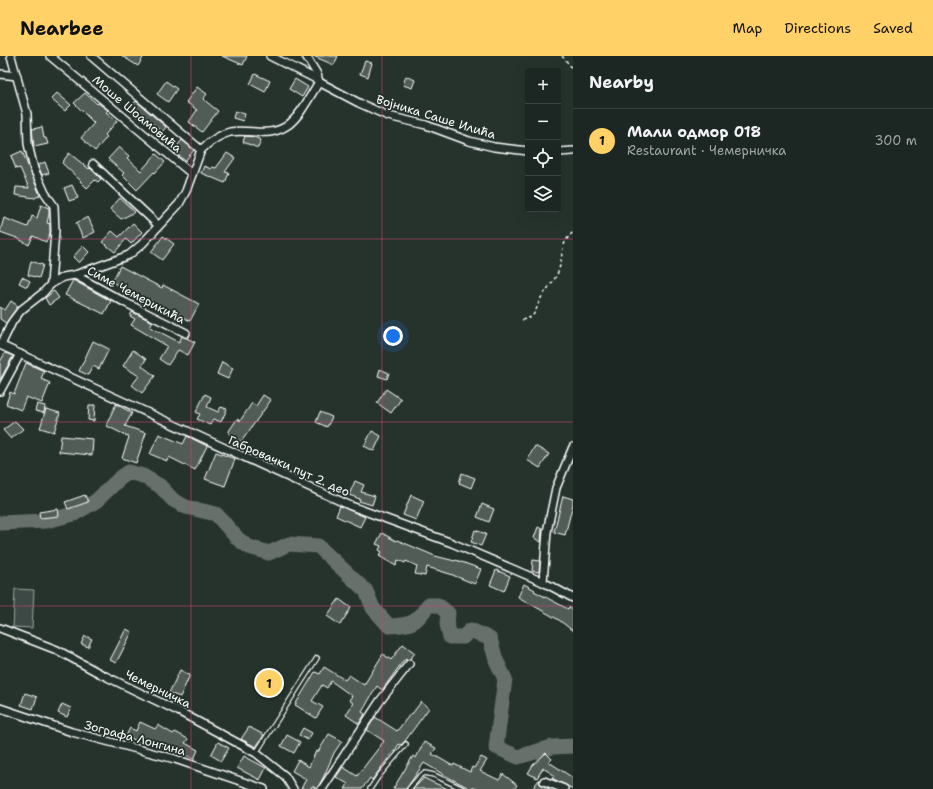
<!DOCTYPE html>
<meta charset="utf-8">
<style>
body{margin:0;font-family:"Shantell Sans",sans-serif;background:#252e2a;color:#f1f3f6}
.controls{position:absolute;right:12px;top:12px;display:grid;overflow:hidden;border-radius:4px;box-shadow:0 4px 16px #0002}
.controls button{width:36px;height:36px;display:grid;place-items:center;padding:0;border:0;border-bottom:1px solid #3a4340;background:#1c2622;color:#f1f3f6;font:20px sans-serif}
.you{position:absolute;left:393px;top:280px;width:14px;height:14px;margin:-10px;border:3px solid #fff;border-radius:50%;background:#1a73e8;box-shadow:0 0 0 6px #1a73e833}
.badge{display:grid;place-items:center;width:26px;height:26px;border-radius:50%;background:#ffd166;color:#111;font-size:13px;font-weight:700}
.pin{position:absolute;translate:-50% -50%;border:2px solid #fff;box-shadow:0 1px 4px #0006}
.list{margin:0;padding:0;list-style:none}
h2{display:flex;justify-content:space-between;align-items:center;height:52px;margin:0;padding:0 16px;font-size:17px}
h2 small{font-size:13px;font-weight:400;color:#a0a5a5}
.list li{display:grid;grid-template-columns:26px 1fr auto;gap:12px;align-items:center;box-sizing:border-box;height:64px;padding:0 16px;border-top:1px solid #3a4340}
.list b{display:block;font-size:15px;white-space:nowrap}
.list p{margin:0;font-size:13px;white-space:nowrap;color:#a0a5a5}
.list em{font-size:13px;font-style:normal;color:#a0a5a5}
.icon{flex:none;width:22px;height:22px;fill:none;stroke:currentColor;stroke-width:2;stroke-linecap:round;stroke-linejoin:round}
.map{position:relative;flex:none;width:573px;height:733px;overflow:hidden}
header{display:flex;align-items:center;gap:24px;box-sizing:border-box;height:56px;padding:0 20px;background:#ffd166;color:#111}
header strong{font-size:19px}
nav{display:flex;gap:22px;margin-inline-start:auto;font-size:14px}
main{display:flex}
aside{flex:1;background:#1c2622}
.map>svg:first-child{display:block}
.green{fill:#3e4944;stroke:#9ea4a2}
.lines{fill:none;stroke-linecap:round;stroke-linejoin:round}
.river{stroke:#67706c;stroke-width:15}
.building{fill:#515c57;stroke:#fff}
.service-casing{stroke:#fff;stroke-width:6}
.minor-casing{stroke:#fff;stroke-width:10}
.path{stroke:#fff;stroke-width:1.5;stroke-dasharray:3 3;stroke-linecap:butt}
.service{stroke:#26332d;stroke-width:3.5}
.minor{stroke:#26332d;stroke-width:7}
.grid{fill:none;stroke:#ce467c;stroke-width:1;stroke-opacity:0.55}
.labels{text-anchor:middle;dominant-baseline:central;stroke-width:3.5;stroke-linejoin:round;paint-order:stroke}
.street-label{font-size:12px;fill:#fff;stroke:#26332d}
</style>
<header>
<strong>Nearbee</strong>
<nav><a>Map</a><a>Directions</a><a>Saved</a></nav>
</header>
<main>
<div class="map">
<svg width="573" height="733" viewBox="0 0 573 733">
<rect width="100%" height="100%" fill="#26332d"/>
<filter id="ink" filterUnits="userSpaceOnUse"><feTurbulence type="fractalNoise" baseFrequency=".025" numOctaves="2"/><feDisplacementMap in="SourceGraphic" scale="8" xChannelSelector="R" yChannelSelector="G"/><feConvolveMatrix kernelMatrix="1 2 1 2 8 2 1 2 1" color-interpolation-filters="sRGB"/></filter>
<g filter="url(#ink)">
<!-- green -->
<polygon class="green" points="15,533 34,534 32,572 13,571"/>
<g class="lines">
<!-- river -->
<path class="river" d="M0,467l46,-2 28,-7 22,-13 23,-22 10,-7 14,4 17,10 13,14 13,7 30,7 22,25 11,8 20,6 20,-9 29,2 48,45 7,17 16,18c22,-1 27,-2 39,-21h10l10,8 -1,11 3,13h13l8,-7 19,9 6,21 9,19 -9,68 22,10 34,-10 21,-1"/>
</g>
<!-- building -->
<g class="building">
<polygon points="122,0 144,0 138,10"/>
<polygon points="222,0 247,0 243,9"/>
<polygon points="313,0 338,0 334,9"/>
<polygon points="365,5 372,7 368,21 360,18"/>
<polygon points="255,18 270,25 265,36 250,28"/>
<polygon points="406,20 415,24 412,32 403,29"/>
<polygon points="295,23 308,31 302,41 289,33"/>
<polygon points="166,25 177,33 168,46 157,38"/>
<polygon points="197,31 207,38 203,43 218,55 202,76 189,66 197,54 186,46"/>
<polygon points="57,37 71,49 65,55 51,43"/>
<polygon points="85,37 97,48 98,47 108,54 106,56 117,65 105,79 107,81 95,95 81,82 94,67 74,47"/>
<polygon points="136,45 166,71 162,76 141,58 137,61 128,53"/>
<polygon points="235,55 245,58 243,65 233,62"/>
<polygon points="42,71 44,82 46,82 48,88 34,91 32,72 33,73"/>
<polygon points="245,80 254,81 261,84 258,92 243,86"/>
<polygon points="182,84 194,94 185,105 173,95"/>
<polygon points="119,91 129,100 127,102 141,115 156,98 165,106 155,117 154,116 137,134 122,119 124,117 108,103"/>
<polygon points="22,95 40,139 35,142 15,139 16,131 29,132 20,112 16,113 11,100"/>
<polygon points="69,97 89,113 90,112 101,123 98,126 95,124 87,132 80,125 81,125 62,107"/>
<polygon points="227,97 235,102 225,116 229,117 225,127 201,117 204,110 211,113 212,111 216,112"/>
<polygon points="45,106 49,117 42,119 38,109"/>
<polygon points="72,129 78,142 69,145 64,132"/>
<polygon points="120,142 135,156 121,163 110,153"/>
<polygon points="41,149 49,152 49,158 47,167 50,168 50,177 46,186 33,180 29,189 17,182 0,176 4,162 28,171 32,160 37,162"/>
<polygon points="88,161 95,176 83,182 76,167"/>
<polygon points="133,167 142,176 131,188 126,183 115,196 102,186 112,175 119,181"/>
<polygon points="163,180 174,188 162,204 151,196"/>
<polygon points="83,190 89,196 79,207 73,201"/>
<polygon points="31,205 43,209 39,222 28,219"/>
<polygon points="120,210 162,232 163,229 199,248 190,265 169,253 169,254 146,243 144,247 132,241 134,237 112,226"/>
<polygon points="22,221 30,225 27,231 19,227"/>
<polygon points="73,224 111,245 104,258 65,239"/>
<polygon points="54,235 59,242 49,249 45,242"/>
<polygon points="11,245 18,250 6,267 0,263 0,251 5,254"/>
<polygon points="132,256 153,266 150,271 179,286 182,280 195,286 188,299 178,294 168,309 159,303 167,290 131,269 135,263 130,260"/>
<polygon points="93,285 109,293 99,313 93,310 88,319 79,315"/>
<polygon points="133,294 146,303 142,310 155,320 142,337 132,329 139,320 123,310"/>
<polygon points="5,297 13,300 0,324 0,306"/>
<polygon points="222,306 233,312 228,323 217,318"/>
<polygon points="26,307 44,315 41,323 50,327 42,347 26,341 21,354 6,348 10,336 14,338"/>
<polygon points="380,313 389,317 387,323 378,320"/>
<polygon points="386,333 401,343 391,357 377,347"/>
<polygon points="205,338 211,341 207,351 218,356 221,351 227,353 221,366 213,363 210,369 197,363 200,358 196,356"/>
<polygon points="263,339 271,344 241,386 229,378 229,375 237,363 240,365 252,347 256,350"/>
<polygon points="37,348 45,350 44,357 35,355"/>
<polygon points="116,348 132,357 125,370 146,377 136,407 122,402 129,381 107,370 107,367"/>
<polygon points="89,349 95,349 94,365 88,364"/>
<polygon points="46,353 60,357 54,376 40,372"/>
<polygon points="320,356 332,361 327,371 316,366"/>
<polygon points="15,365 23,373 11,383 3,374"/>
<polygon points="372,375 381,380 374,395 364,390"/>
<polygon points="159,378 183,388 187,380 207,390 195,414 169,401 167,405 150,398"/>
<polygon points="61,380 93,383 92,399 59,396"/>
<polygon points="535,390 549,398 540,412 527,404"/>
<polygon points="216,396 235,403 225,430 205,423"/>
<polygon points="462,417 475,422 471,432 459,427"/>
<polygon points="355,425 364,429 361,436 375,440 372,449 359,445 360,443 349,439"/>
<polygon points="85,439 88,446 68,453 65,446"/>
<polygon points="411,439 424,445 416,464 403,459"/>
<polygon points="563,440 573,443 573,448 565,479 554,476"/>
<polygon points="482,448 494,453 489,466 477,461"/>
<polygon points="340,450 365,461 360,471 336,460"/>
<polygon points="58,453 59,460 40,462 39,456"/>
<polygon points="538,471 542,473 541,486 534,482"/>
<polygon points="475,474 486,478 481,490 471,486"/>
<polygon points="382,477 396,485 397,484 435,500 455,505 456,504 481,513 475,528 450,518 427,511 425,520 415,518 417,510 406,505 405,507 398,504 396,510 379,500 382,496 379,494 381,490 376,488"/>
<polygon points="533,504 540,505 539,516 532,515"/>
<polygon points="496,514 510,520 504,535 490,529"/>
<polygon points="524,528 535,534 534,535 568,553 569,551 573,554 573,575 559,564 518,541"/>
<polygon points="339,543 351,552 340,569 327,560"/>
<polygon points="126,573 132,576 116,607 110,604"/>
<polygon points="85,580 92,583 88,591 81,588"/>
<polygon points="403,588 415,597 410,603 404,604 382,634 377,630 362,656 365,658 359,668 346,659 353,647 349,644 352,640 331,625 327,632 322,629 312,645 323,651 316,662 295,649 315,616 320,618 324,611 345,624 349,619 364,629 383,598 391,604"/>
<polygon points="180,614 190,619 180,641 169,637"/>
<polygon points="265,615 282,626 273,640 256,629"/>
<polygon points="25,637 37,641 33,653 21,649"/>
<polygon points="421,646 429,652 405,685 401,689 399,688 394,696 393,696 372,724 370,722 362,733 345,733 348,728 336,721 343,711 357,720 384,685 367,674 375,661 397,675 411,657 412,658"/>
<polygon points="62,648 71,652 67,661 58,657"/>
<polygon points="140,666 155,673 158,669 173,678 175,676 188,683 185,687 198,694 194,703 164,688 163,690 149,683 146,689 126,680 130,672 136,675"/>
<polygon points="249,671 264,679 256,691 241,683"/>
<polygon points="303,672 312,677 308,684 299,679"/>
<polygon points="329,678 342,685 334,697 324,720 317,733 312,730 311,733 301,733 306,723 292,715 298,704 309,711 316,695 318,696"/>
<polygon points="287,679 300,686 294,697 281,690"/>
<polygon points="218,686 229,692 221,705 211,699"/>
<polygon points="424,686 436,692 432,698 453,710 454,708 470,716 472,711 474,712 481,701 487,704 480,715 499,724 503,718 517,729 514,733 477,733 472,731 471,733 446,720 424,707 406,733 393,733 413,700 416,702"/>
<polygon points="546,697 552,703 549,706 573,722 573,733 552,722 554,719 543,712 537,722 528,717 533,709"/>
<polygon points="244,700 266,712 260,724 237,712"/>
<polygon points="424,722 432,726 448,733 413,733"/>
<polygon points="539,724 540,728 551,733 532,733"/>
</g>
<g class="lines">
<!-- service casing -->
<g class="service-casing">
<g id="service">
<polyline points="256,697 317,602"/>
<polyline points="370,733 378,721 406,688"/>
<polyline points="409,733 420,720 425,717 434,719 463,733"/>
</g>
</g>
<!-- minor casing -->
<g class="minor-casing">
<g id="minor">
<polyline points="11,0 27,58 28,88 34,113 45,137 54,150 55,175 51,228"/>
<polyline points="50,0 192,118"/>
<polyline points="91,0 201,94"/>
<polyline points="270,0 318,24"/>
<polyline points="306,0 317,18 319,26"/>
<polyline points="0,18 17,20"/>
<polyline points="319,26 359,47 388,60 426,69 469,85 494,91 528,95"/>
<polyline points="558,96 573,95"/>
<polyline points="93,108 158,169"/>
<polyline points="75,219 126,247 186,277"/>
<polyline points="0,289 351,450 452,487 543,526 573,542"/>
<path d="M1,289l11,-23 9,-12 22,-17 8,-9 12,-7 12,-2 46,-17 8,-3 13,-11 37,-40 7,-13 15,-41c8,-8 18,-15 29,-18 20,-4 38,7 58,-7 13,-10 22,-29 31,-43"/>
<polyline points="0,335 20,298"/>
<polyline points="543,526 547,476 556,432 573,391"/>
<polyline points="0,572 57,594 101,618 180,656 256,697 285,720 293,733"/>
<polyline points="0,652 72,676 175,703 264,733"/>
<polyline points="544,725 564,733"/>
<polyline points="322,733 380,645 409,608"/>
</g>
</g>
<!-- path -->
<g class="path">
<polyline points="562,0 573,13"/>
<path d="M522,264c4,-1 8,-2 11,-5 4,-5 5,-12 8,-17 6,-10 15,-18 18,-29 5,-17 0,-23 14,-37"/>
</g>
<!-- service -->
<use href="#service" class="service"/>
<!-- minor -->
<use href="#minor" class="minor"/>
</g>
</g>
<!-- grid -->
<path class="grid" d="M191,0v733M382,0v733M0,183h573M0,366h573M0,550h573"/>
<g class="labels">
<!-- street labels -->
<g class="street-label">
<text transform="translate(137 58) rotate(40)">Моше Шоамовића</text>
<text transform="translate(436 61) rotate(17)">Војника Саше Илића</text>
<text transform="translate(136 239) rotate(28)">Симе Чемерикића</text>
<text transform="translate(289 410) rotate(24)">Габровачки пут 2. део</text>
<text transform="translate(158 633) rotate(26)">Чемерничка</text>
<text transform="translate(135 682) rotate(15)">Зографа Лонгина</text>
</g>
</g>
</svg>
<div class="controls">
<button>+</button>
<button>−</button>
<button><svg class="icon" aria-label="locate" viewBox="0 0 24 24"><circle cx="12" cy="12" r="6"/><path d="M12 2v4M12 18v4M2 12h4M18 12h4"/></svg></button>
<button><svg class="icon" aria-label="layers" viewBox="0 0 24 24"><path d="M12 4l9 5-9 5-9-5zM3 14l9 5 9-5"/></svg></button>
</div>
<div class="you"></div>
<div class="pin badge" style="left:269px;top:627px">1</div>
</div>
<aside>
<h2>Nearby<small></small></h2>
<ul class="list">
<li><span class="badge">1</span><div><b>Мали одмор 018</b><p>Restaurant · Чемерничка</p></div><em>300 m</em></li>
</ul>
</aside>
</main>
